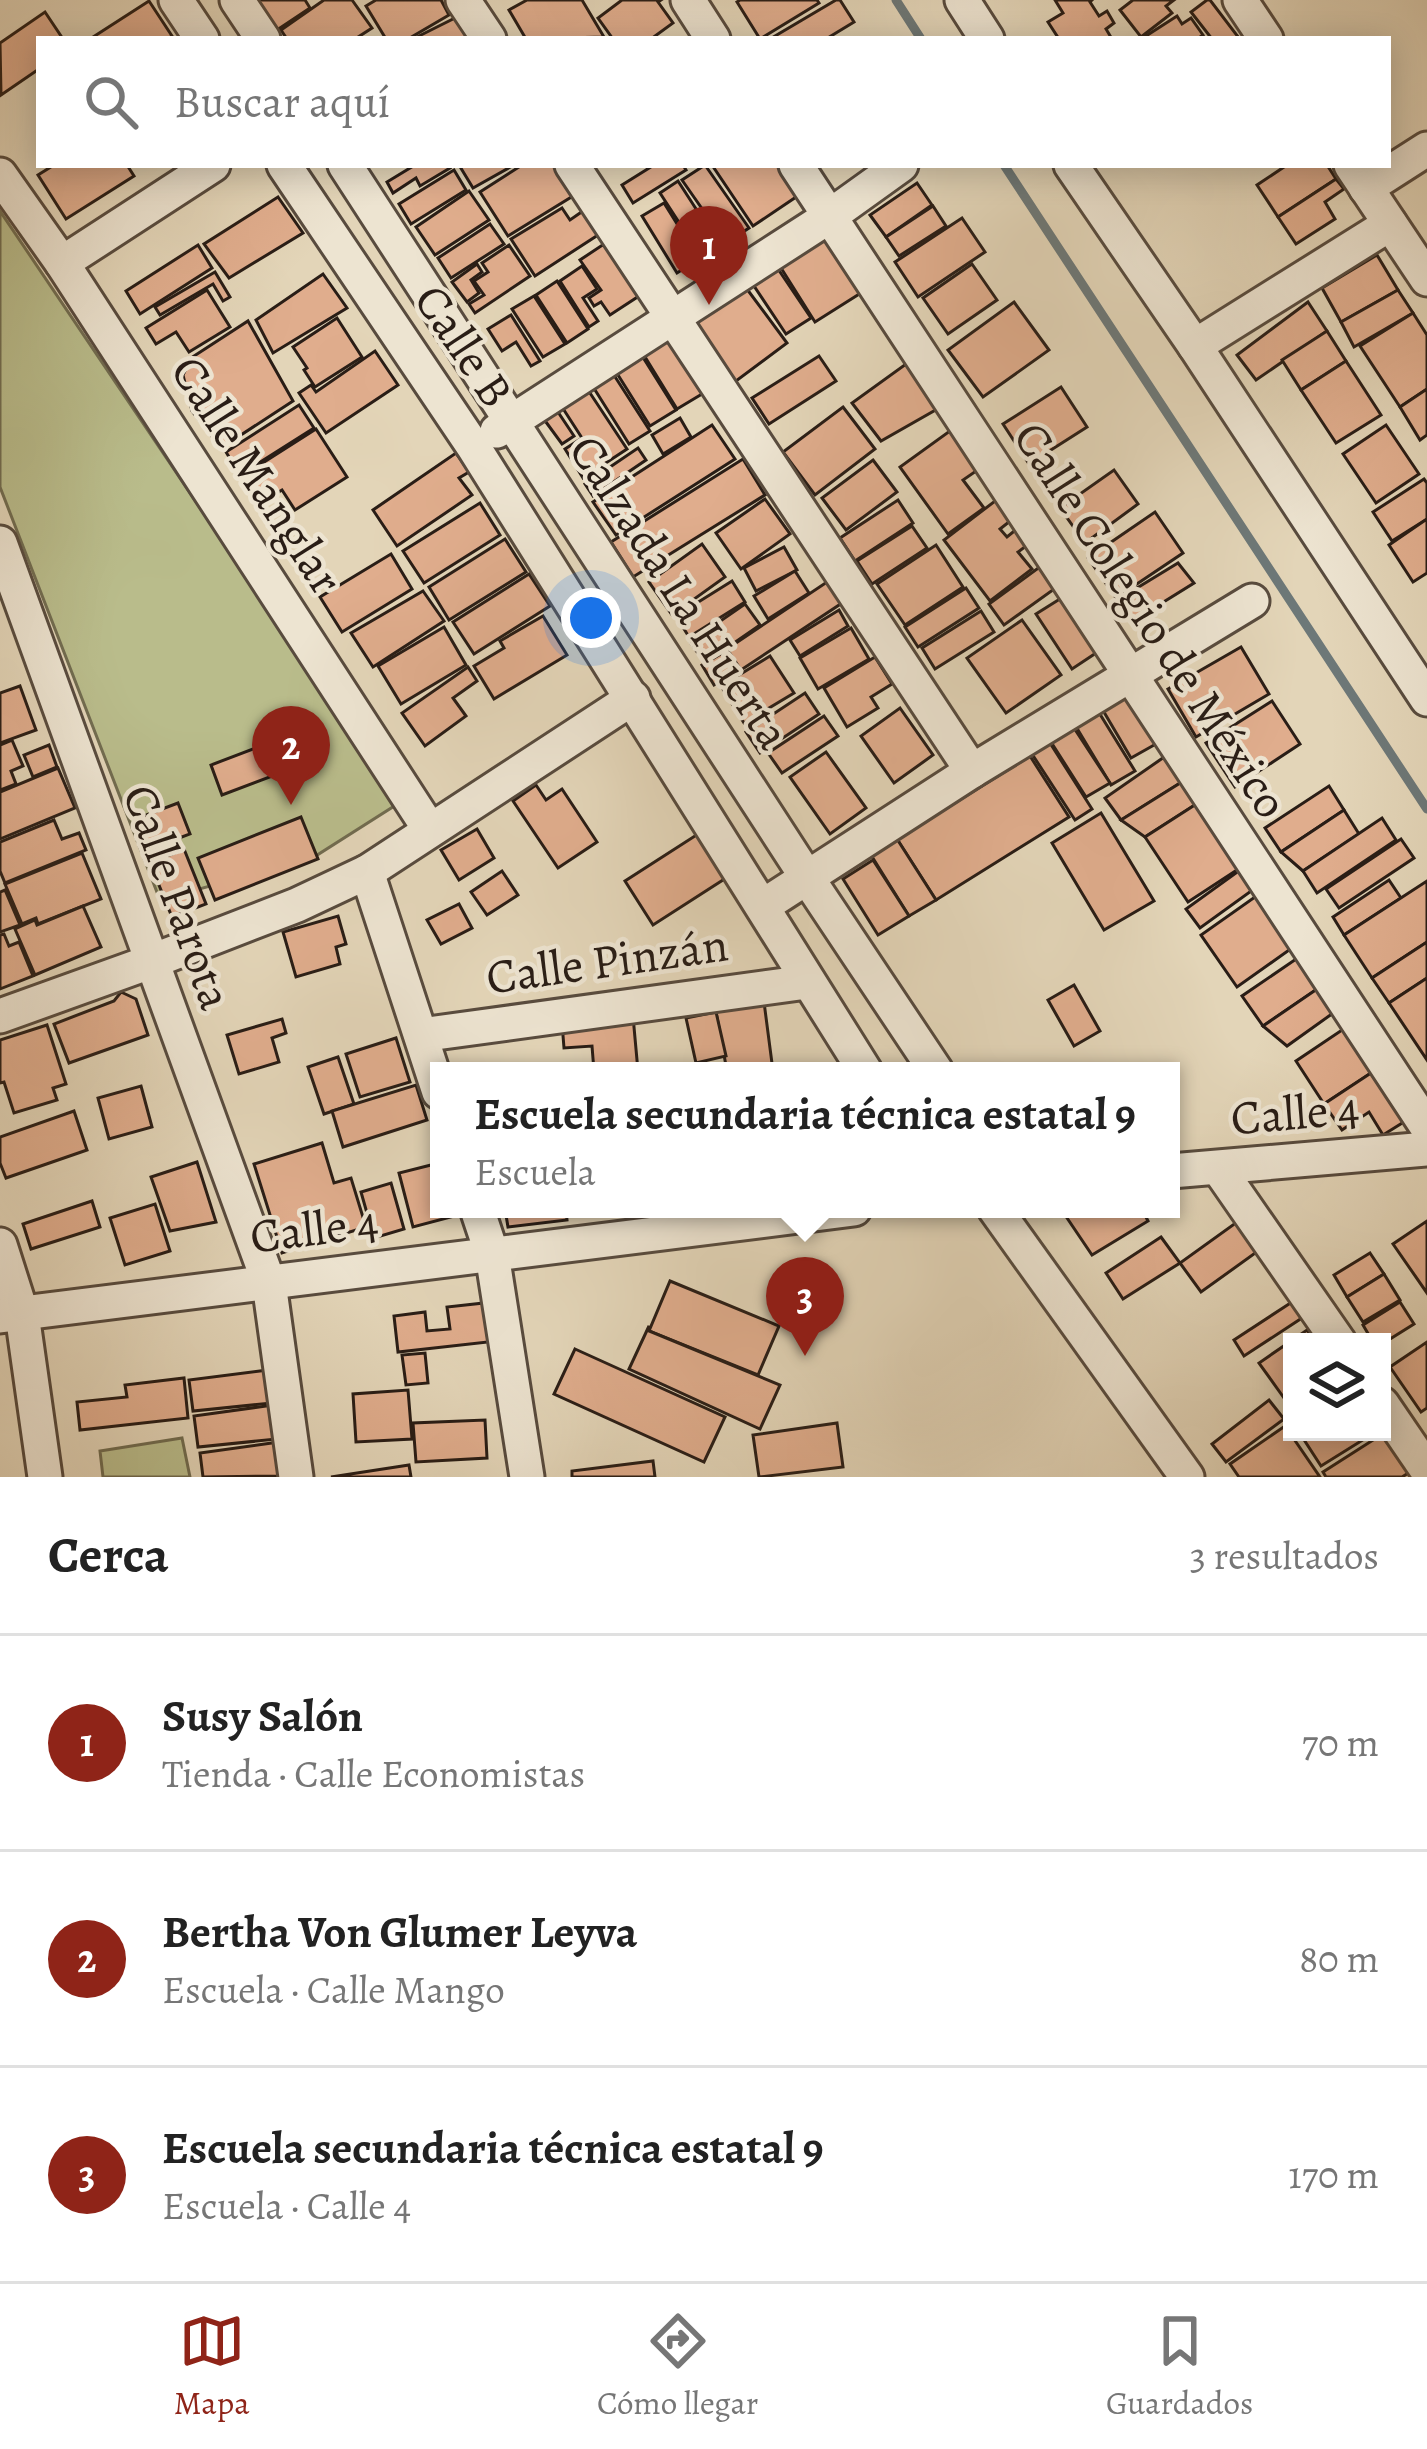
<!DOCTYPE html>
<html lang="es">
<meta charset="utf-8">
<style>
body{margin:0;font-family:Alegreya,serif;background:#f2f2f2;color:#222}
.controls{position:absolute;right:36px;bottom:36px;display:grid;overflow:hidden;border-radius:0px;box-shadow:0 6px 30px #0003}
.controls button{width:108px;height:108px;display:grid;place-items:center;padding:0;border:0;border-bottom:3px solid #e0e0e0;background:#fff;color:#222;font:60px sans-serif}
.you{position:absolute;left:591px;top:618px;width:42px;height:42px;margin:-30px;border:9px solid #fff;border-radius:50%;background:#1a73e8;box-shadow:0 0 0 18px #1a73e833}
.badge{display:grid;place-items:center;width:78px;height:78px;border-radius:50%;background:#8f2418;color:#fff;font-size:39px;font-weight:700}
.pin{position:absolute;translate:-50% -99px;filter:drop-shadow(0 3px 6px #0008)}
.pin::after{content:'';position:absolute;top:63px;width:42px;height:36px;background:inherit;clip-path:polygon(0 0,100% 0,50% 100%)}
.popup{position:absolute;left:430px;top:1062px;width:750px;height:156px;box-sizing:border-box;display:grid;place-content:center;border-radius:0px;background:#fff;filter:drop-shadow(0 3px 9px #0005);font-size:39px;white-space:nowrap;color:#767676}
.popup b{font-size:45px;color:#222}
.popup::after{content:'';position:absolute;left:50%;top:100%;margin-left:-24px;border:24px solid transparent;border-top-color:#fff}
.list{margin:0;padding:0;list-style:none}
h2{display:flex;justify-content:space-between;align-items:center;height:156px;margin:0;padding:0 48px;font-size:51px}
h2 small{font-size:39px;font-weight:400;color:#767676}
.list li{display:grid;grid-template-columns:78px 1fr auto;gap:36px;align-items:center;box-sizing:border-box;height:216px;padding:0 48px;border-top:3px solid #e0e0e0}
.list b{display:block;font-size:45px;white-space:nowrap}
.list p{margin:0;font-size:39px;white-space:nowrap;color:#767676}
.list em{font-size:39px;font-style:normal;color:#767676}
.icon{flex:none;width:66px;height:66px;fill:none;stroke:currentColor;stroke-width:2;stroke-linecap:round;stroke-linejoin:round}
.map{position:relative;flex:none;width:1427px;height:1477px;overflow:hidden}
.search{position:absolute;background:#fff;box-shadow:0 6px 30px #0003;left:36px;right:36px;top:36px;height:132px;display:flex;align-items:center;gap:30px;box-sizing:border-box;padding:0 42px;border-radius:0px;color:#767676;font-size:45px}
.sheet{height:804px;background:#fff}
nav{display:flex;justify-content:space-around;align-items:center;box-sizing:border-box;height:168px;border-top:3px solid #e0e0e0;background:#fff;font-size:33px;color:#767676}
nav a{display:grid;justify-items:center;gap:6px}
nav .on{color:#8f2418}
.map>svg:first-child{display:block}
.green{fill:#b9bc8b;stroke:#716c50;stroke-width:3}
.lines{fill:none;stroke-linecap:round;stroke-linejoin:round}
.stream{stroke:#6d7878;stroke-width:9}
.building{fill:#e0ad8d;stroke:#291d16;stroke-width:3}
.minor-casing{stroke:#584b3e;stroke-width:39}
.minor{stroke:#ede4d1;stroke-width:33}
.labels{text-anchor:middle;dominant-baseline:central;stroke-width:9;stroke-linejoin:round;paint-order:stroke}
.street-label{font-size:48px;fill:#291d16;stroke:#ede4d1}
</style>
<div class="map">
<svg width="1427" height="1477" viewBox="0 0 1427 1477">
<rect width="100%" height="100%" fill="#e3d5b8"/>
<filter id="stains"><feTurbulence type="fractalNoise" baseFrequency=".00167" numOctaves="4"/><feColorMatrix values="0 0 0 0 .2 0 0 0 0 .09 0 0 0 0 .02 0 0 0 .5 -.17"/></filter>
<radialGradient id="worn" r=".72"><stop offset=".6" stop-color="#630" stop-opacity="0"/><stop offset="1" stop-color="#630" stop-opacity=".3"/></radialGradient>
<!-- green -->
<g class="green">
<polygon points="0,211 399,803 314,857 160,900 0,487"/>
<polygon points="182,1438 190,1477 103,1477 100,1451"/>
</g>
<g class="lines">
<!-- stream -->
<g class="stream">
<polyline points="896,0 921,39"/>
<polyline points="1004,165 1427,809"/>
</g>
</g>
<!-- building -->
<g class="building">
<polygon points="257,0 305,0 310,8 277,30"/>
<polygon points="324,0 352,0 372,28 355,39 287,39 281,30"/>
<polygon points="376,0 441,0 449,15 408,39 386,39 366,6"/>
<polygon points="527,0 582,0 604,37 526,39 509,10"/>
<polygon points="622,0 661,0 658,2 673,23 651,39 613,39 598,18"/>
<polygon points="740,0 817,0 819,3 760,39 737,2"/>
<polygon points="836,0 840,0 854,22 826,39 770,39"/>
<polygon points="1055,0 1092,0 1090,2 1099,16 1107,11 1114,23 1106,29 1112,39 1059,39 1048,22 1063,13"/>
<polygon points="1133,0 1174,0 1166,6 1172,13 1141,37 1120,10"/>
<polygon points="1207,0 1210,0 1239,38 1212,39 1191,12"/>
<polygon points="149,1 172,36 167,39 90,39"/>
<polygon points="45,12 63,39 39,39 39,69 1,95 0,43"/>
<polygon points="459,16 470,39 413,39"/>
<polygon points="1177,16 1182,24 1191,18 1203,35 1197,39 1148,39 1146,36"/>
<polygon points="54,165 127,165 134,176 66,219 38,175"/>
<polygon points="415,165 448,165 450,168 420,186 416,178 393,193 387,182"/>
<polygon points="459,165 514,165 473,188"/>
<polygon points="522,165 553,165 573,196 508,236 480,192"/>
<polygon points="654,165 683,165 686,170 633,203 622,185"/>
<polygon points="705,165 749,228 726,243 682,180"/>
<polygon points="712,165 779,165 799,195 753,226"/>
<polygon points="1287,165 1327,165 1336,179 1278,217 1257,185"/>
<polygon points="454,170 466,190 411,224 399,204"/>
<polygon points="1336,179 1344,189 1325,202 1335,219 1296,244 1278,217"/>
<polygon points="678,181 722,249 704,261 660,193"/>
<polygon points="917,183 932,205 886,237 870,215"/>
<polygon points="469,191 489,220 435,255 416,227"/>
<polygon points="278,197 303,233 229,278 204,244"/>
<polygon points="664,203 699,259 677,273 642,216"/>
<polygon points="933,206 946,226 899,256 886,237"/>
<polygon points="562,208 570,220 583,211 598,235 535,276 511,239"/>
<polygon points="962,218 985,252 918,297 895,262"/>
<polygon points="490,224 504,244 451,278 438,258"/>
<polygon points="825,230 864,291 815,322 776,260"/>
<polygon points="604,244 639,296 610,315 601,302 594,306 589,298 601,290 580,260"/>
<polygon points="198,245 212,268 140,314 126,291"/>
<polygon points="509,245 530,276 475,313 469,304 484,295 474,281 488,272 482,263"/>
<polygon points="1377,255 1398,290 1341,322 1322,288"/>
<polygon points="774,263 811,318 786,334 750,280"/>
<polygon points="477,264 482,272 471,280 479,293 467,302 452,282"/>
<polygon points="972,264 997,300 948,334 923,298"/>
<polygon points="582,266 597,289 583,298 598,321 589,327 560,281"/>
<polygon points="215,272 230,297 223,301 213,284 160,315 155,307"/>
<polygon points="323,274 347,308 273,353 256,320"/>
<polygon points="557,281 588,329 567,343 536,295"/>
<polygon points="741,281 787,343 732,384 686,322"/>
<polygon points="207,290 230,327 189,352 176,332 156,344 146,328"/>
<polygon points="1398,290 1413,313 1354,347 1341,322"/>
<polygon points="534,296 565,344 543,357 512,309"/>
<polygon points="1014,302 1049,350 983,397 948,350"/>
<polygon points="1308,302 1327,331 1256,380 1237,355"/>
<polygon points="1413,313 1427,335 1427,389 1400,407 1360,346"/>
<polygon points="511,315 540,361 531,366 516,342 502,351 488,329"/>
<polygon points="337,318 362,357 315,387 304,370 307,368 293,347"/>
<polygon points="248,321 293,401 221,448 192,411 183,375 191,358"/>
<polygon points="1327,331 1346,361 1301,390 1282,360"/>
<polygon points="667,336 702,394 677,409 642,352"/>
<polygon points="375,351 398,385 326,433 299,393 311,385 316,392"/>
<polygon points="639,351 676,410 650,426 613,367"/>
<polygon points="819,356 836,381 769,424 752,398"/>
<polygon points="1346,361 1381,415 1336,443 1301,390"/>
<polygon points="906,364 939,408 881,441 852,403"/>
<polygon points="610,369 650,431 629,444 590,382"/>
<polygon points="1061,387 1087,427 1029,464 1003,424"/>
<polygon points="1427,389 1427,435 1420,440 1400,407"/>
<polygon points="588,390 627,449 583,478 565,449 582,438 562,407"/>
<polygon points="299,405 314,428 240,475 226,452"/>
<polygon points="843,407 875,449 815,495 783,452"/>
<polygon points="556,409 574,436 562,444 543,418"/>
<polygon points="680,418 691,437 663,454 652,435"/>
<polygon points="712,425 735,459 616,535 593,502"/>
<polygon points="1386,425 1419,474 1376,503 1343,454"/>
<polygon points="954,428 982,467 963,480 984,508 948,534 900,467"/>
<polygon points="316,429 347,477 295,510 282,490 257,505 239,478"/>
<polygon points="638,448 646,460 593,496 585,484"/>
<polygon points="456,453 469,472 459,478 472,495 397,546 373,510"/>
<polygon points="743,459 765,495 633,577 611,542"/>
<polygon points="873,460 897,492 846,530 822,498"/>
<polygon points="1114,470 1138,504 1085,543 1060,508"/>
<polygon points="1424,479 1427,483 1427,519 1392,541 1373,512"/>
<polygon points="999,498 1014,518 1000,529 1007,537 1018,528 1030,543 1018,552 1032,569 990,601 944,540"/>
<polygon points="765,499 790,534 741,569 716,533"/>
<polygon points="898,500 913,523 855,561 840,538"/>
<polygon points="480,503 500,535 424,583 403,551"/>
<polygon points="1155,512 1183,553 1116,598 1088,558"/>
<polygon points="1427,519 1427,573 1413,582 1389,545"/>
<polygon points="912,526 927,548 872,584 857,561"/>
<polygon points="505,539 526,572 449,620 429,587"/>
<polygon points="702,544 725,577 672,615 649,582"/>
<polygon points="936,545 963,587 905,625 877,584"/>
<polygon points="784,547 797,570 756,591 744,568"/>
<polygon points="391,554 412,589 342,632 320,597"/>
<polygon points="1178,563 1194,583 1133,621 1119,599"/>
<polygon points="1041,566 1057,587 1004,625 989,604"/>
<polygon points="795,571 809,593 768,619 754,596"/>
<polygon points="529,574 550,606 474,654 453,622"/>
<polygon points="732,581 745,602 689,637 676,616"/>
<polygon points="827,582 842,603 741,670 727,649"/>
<polygon points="966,588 979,608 918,647 905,627"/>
<polygon points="423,591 444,621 373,667 351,633"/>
<polygon points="1063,597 1099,651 1072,669 1036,614"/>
<polygon points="745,604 760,625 705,663 690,642"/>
<polygon points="839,610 848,626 800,656 790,640"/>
<polygon points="981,611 994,632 935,669 922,648"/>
<polygon points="543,616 567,655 494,699 474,666 504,648 500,641"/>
<polygon points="1022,620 1061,675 1006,713 967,658"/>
<polygon points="444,627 466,665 401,704 378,666"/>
<polygon points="851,628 869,659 818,689 800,658"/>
<polygon points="1241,647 1269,694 1196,737 1168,689"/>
<polygon points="726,651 738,670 714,685 702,665"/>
<polygon points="770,656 794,693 744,723 721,686"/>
<polygon points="875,657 892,684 871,697 878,708 847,727 824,688"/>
<polygon points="468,667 477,681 453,698 466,716 425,746 402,713"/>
<polygon points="20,686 36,730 0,743 0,693"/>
<polygon points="1134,688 1163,740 1131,758 1101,707"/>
<polygon points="805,693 819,714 760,753 746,732"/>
<polygon points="1272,701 1300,744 1235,787 1206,743"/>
<polygon points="900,708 933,755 894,783 861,736"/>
<polygon points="1098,711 1135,771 1111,785 1075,725"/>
<polygon points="824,716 838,736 782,773 768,753"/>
<polygon points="1074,728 1110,783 1086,797 1051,742"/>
<polygon points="287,736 299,766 222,795 211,765"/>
<polygon points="12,740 23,766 11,771 16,784 0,790 0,745"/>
<polygon points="1050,743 1092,809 1075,820 1032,754"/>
<polygon points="49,745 57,767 33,777 24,755"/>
<polygon points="826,752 866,808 830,834 790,777"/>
<polygon points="1170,753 1185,780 1121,820 1105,798"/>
<polygon points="1030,756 1069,817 936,900 897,839"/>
<polygon points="58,768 75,808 0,839 0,792"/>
<polygon points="1185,780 1201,801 1145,837 1121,820"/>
<polygon points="536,785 546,800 562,789 597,842 558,868 513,801"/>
<polygon points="1329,786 1344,810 1281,852 1265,828"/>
<polygon points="1201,801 1243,866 1188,902 1145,837"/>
<polygon points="178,803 190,834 150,849 138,818"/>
<polygon points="1344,810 1359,834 1303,871 1281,852"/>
<polygon points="1101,813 1154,901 1104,930 1052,843"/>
<polygon points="301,817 318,859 215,900 198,858"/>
<polygon points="1382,818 1396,840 1317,893 1303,871"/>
<polygon points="54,820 62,839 79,833 86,850 5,883 0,871 0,842"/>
<polygon points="477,829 494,858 459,880 441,850"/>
<polygon points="698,834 726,878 653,925 625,881"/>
<polygon points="897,839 936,900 909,916 871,855"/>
<polygon points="1401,839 1414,858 1339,908 1326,889"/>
<polygon points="184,849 206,904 172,917 150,863"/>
<polygon points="82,853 101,899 38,924 36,918 22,924 5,884"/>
<polygon points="873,860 909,916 878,935 843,879"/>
<polygon points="1240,870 1254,889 1200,928 1186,909"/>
<polygon points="502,871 518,895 487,915 471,892"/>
<polygon points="1389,880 1401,898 1344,935 1333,917"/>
<polygon points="1427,881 1427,942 1372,978 1344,935"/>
<polygon points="5,890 20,925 0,932 0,892"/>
<polygon points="1262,892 1299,943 1237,987 1201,935"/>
<polygon points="459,904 472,928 441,944 427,920"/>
<polygon points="83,906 101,947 35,975 15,929 35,920 37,925"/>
<polygon points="338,916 346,944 336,947 340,964 296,977 283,932"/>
<polygon points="4,934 9,946 19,942 33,976 0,989 0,935"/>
<polygon points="1427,942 1427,978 1389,1003 1372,978"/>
<polygon points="1299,957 1320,987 1263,1026 1242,996"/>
<polygon points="1427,978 1427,1060 1389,1003"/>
<polygon points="1074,985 1100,1031 1074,1046 1048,1000"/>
<polygon points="1320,987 1336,1011 1287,1046 1263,1026"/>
<polygon points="121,992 136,999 148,1035 69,1063 54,1024 114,1001"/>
<polygon points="764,1002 773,1071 727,1071 716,1012"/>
<polygon points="716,1012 726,1056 696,1063 686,1018"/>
<polygon points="633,1016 638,1071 594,1071 592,1046 564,1048 562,1023"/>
<polygon points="282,1019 286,1033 272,1038 279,1062 239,1074 227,1035"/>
<polygon points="47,1025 66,1084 53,1088 57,1100 14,1113 4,1082 0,1083 0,1040"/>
<polygon points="1345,1028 1374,1071 1324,1104 1296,1061"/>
<polygon points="396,1038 410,1082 360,1097 346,1054"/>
<polygon points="338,1057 354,1104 324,1114 308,1067"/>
<polygon points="1374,1071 1407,1120 1383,1135 1369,1112 1342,1130 1324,1104"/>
<polygon points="416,1085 427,1120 343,1147 332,1111"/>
<polygon points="141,1086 152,1127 109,1139 98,1098"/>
<polygon points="74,1111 87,1150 6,1178 0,1163 0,1137"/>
<polygon points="322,1143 334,1183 351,1178 366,1227 282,1253 254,1164"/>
<polygon points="197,1162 216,1222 170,1231 151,1177"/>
<polygon points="439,1163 439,1209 465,1209 466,1213 413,1227 399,1173"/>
<polygon points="391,1183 404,1229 374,1238 361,1192"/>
<polygon points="92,1201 100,1227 31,1249 23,1224"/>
<polygon points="155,1204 170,1251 125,1265 110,1218"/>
<polygon points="505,1209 566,1209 567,1220 508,1227"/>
<polygon points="1061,1209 1142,1209 1148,1221 1092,1255"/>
<polygon points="1244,1217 1265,1246 1201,1292 1180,1263"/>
<polygon points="1427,1221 1427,1293 1393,1244"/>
<polygon points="1161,1237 1180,1263 1123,1299 1106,1273"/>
<polygon points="1370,1253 1384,1274 1347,1297 1334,1275"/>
<polygon points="1384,1274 1400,1300 1363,1322 1347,1297"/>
<polygon points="670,1281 779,1326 758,1375 649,1331"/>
<polygon points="1295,1300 1305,1316 1244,1356 1234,1340"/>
<polygon points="1400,1302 1414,1324 1382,1344 1382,1342 1373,1342 1363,1325"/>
<polygon points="484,1303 488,1342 398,1352 394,1316 425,1312 427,1331 450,1329 447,1307"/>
<polygon points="649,1326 649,1331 780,1385 760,1429 629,1369"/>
<polygon points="1307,1330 1315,1342 1292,1342 1292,1392 1284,1398 1259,1363"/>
<polygon points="1427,1342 1427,1408 1421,1412 1390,1367"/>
<polygon points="575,1349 725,1417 704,1462 554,1394"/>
<polygon points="425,1353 428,1383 406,1385 402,1355"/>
<polygon points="268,1370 272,1403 193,1411 189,1380"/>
<polygon points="184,1378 188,1418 80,1430 77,1402 127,1397 125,1385"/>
<polygon points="408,1390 412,1439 356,1442 353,1394"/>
<polygon points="1269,1400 1284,1419 1226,1462 1212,1444"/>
<polygon points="273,1405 277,1439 198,1447 194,1416"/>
<polygon points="485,1420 487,1458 416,1462 413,1423"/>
<polygon points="837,1423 843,1467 759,1477 753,1435"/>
<polygon points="1285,1426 1320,1477 1239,1477 1230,1464"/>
<polygon points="1299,1432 1374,1432 1374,1433 1321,1466"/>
<polygon points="1384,1433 1410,1472 1402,1477 1326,1477 1323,1472"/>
<polygon points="279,1442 283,1476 203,1477 200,1453"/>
<polygon points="653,1461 655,1477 572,1477 572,1471"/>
<polygon points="409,1465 411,1477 331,1477"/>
</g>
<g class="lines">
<!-- minor casing -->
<g class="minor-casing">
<g id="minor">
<polyline points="176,0 202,39"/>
<polyline points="237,0 263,39"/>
<polyline points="463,0 489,39"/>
<polyline points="688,0 713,39"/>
<polyline points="962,0 987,39"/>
<polyline points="1240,0 1266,39"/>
<polyline points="284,165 473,446 865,1071"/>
<polyline points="345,165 806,876 936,1071"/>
<polyline points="572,165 972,771"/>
<polyline points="796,165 1427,1127"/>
<polyline points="1071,165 1195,346 1427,699"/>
<polyline points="1351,165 1427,279"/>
<polyline points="0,175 62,263 430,830"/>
<polyline points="1366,188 1427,149"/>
<polyline points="62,263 213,165"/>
<polyline points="1195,346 1390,224"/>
<polyline points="497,431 830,216 901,165"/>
<polyline points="0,543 269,1283 296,1477"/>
<polyline points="367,872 439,1092"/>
<polyline points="763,906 972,771 1252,601"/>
<polyline points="0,1016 150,962 297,905 367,872 633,698"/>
<polyline points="421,1035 807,982"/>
<polyline points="1219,1169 1339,1342"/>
<polyline points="1171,1171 1427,1149"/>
<polyline points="477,1209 492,1254 527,1477"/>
<polyline points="995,1209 1187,1477"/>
<polyline points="0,1245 22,1314 45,1477"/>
<polyline points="0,1316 854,1209"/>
<polyline points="1382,1404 1427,1470"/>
</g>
</g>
<!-- minor -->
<use href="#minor" class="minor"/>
</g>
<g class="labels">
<!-- street labels -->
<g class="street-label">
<text transform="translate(464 346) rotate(56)">Calle B</text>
<text transform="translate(257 475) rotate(57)">Calle Manglar</text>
<text transform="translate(680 592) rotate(57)">Calzada La Huerta</text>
<text transform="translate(1151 620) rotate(57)">Calle Colegio de México</text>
<text transform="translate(178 897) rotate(70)">Calle Parota</text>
<text transform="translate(607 961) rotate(-8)">Calle Pinzán</text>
<text transform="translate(1295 1113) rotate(-5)">Calle 4</text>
<text transform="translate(314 1229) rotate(-7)">Calle 4</text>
</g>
</g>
<rect width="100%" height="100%" filter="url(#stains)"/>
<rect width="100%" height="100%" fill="url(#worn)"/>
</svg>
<div class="controls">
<button><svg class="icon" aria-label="layers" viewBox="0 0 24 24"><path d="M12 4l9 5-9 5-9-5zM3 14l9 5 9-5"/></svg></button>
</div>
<div class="you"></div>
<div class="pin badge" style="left:709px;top:305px">1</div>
<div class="pin badge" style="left:291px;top:805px">2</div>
<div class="pin badge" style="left:805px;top:1356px">3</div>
<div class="popup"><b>Escuela secundaria técnica estatal 9</b>Escuela</div>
<div class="search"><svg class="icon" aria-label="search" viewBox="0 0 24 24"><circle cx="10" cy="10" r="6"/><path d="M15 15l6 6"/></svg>Buscar aquí</div>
</div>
<section class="sheet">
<h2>Cerca<small>3 resultados</small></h2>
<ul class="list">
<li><span class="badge">1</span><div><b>Susy Salón</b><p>Tienda · Calle Economistas</p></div><em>70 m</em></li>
<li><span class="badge">2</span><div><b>Bertha Von Glumer Leyva</b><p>Escuela · Calle Mango</p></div><em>80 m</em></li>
<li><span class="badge">3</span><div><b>Escuela secundaria técnica estatal 9</b><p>Escuela · Calle 4</p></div><em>170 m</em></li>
</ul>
</section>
<nav>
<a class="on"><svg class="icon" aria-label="map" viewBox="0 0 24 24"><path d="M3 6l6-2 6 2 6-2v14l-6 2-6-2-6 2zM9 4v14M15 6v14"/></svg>Mapa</a>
<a><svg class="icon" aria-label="directions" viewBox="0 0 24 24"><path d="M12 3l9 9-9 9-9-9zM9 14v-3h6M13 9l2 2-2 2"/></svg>Cómo llegar</a>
<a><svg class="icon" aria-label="saved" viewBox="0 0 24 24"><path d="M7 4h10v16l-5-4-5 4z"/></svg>Guardados</a>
</nav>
